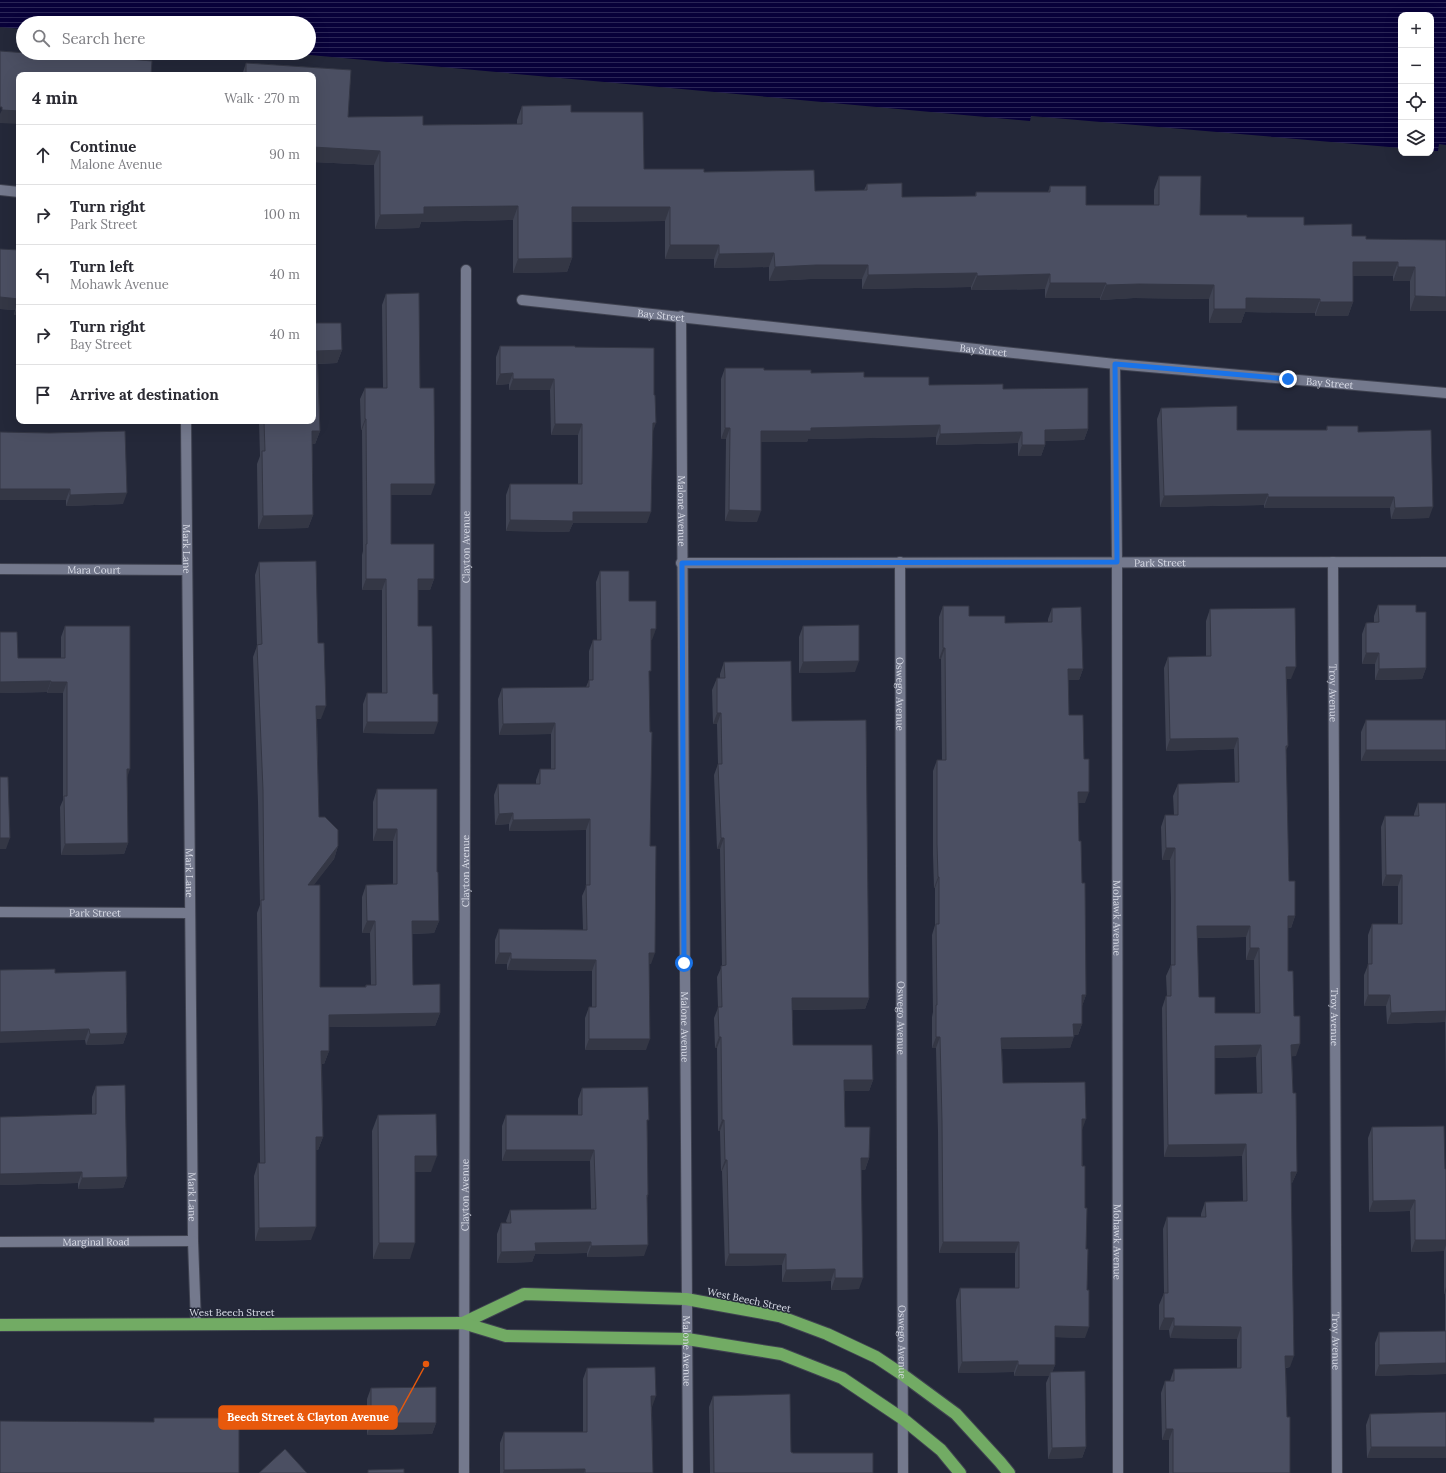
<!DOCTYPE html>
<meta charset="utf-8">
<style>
body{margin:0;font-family:Lora,serif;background:#f2f2f3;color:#2b2b33}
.controls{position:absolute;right:12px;top:12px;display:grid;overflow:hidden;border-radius:8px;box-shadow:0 4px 16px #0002}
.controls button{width:36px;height:36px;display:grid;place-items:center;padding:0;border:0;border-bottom:1px solid #e1e1e2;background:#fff;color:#2b2b33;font:20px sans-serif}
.stop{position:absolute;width:12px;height:12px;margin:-9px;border:3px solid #1a73e8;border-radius:50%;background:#fff}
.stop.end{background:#1a73e8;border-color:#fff;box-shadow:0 1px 4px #0008}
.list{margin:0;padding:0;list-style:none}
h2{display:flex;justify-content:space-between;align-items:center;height:52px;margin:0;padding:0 16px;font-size:17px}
h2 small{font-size:13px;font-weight:400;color:#7c7c81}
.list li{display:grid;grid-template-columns:26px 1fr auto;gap:12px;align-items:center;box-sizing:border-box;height:60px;padding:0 16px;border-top:1px solid #e1e1e2}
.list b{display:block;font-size:15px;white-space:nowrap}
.list p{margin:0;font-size:13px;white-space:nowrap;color:#7c7c81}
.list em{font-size:13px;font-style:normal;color:#7c7c81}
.icon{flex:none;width:22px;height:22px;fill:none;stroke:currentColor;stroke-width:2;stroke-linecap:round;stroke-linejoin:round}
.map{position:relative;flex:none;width:1446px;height:1473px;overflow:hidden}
.search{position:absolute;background:#fff;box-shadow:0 4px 16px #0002;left:16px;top:16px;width:300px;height:44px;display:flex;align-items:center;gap:10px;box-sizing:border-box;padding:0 14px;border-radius:22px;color:#7c7c81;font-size:15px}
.panel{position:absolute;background:#fff;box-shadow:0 4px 16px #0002;left:16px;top:72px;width:300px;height:352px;border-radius:8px}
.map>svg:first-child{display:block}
.water{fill:url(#water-rules)}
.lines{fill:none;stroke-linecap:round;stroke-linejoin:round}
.minor-casing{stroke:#3f4250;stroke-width:12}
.highway-casing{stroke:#3f4250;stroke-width:14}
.minor{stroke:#74798d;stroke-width:10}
.highway{stroke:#72ab64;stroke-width:12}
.wall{fill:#404454;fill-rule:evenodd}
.shaded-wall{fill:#343745}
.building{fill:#4b4f62;stroke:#343745;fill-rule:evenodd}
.route{stroke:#1a73e8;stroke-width:5}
.labels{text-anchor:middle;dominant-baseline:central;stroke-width:3;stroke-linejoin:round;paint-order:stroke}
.street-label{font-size:10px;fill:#dadde8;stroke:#242839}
.leader{fill:none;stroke:#e8590c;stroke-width:1.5}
.callout-dot{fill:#e8590c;stroke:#242839;stroke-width:1.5}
.callout{fill:#e8590c;stroke:#e8590c;stroke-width:1.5}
.callout-label{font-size:11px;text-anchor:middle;font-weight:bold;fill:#fff}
</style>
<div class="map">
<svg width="1446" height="1473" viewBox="0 0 1446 1473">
<defs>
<pattern id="water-rules" width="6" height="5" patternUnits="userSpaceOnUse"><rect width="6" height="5" fill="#080139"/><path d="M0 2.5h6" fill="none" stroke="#2b2656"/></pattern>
</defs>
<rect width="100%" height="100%" fill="#242839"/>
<!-- water -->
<polygon class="water" points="0,0 1446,0 1446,145 1439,144 1438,151 1431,151 1431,15 1401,15 1401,148 1031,116 1030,121 288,53 309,53 309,23 23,23 23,29 0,27"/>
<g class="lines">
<!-- minor casing -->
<g class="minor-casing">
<g id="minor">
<polyline points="0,190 19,192"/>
<path id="s1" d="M522,300l593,64 331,29"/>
<path id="s2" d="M681,316l7,1157"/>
<path id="s3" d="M1115,364l2,198 1,911"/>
<path id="s4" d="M186,421l7,820 3,83"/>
<path id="s5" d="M900,562l3,911"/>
<path id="s6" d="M1333,562l4,911"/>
<path id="s7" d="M681,563l765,-1"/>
<path id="s8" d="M0,569l187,1"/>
<path id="s9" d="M0,912l190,1"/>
<path id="s10" d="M0,1242l193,-1"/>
<path id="s11" d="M464,1473l2,-1203"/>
</g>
</g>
<!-- highway casing -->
<g class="highway-casing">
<g id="highway">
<polyline points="463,1323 524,1294 686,1299 779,1316 827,1334 876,1357 903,1375 956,1414 1000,1462 1009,1473"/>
<polyline points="0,1325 463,1323 506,1336 687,1339 781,1354 842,1378 903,1419 941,1450 960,1473"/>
</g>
</g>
<!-- minor -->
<use href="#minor" class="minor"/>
<!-- highway -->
<use href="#highway" class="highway"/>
</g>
<!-- wall -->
<g class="wall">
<polygon points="246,63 351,70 348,117 423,116 423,125 517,124 517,120 522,106 571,105 571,112 643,112 644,169 704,169 704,172 814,170 815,191 864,190 867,184 902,183 902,197 975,196 976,192 1048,192 1050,186 1086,186 1086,205 1154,205 1154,190 1159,176 1201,176 1200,215 1247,215 1247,217 1304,217 1304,225 1352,224 1352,236 1366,236 1366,239 1446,240 1446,311 1410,311 1410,281 1393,281 1393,276 1353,276 1353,302 1348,316 1315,316 1315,313 1245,312 1241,323 1209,323 1209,299 1134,298 1100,300 1100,298 1045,298 1045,289 971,290 971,287 862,289 862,279 811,279 769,281 769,267 714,268 714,259 665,259 665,221 572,222 572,258 567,272 513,273 513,220 421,222 419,228 375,229 374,165 313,162 313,75 242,75"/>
<polygon points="0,249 19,250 19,315 14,315 15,310 0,309"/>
<polygon points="386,294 420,388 431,495 391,495 391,544 434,579 430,590 418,590 418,626 434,734 363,733 363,704 367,693 382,693 382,590 362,590 362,555 363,551 362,430 361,430 360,399 365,388 383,388 382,305"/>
<polygon points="316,323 342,350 337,363 318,364 320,431 315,444 312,444 313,515 308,528 258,529 257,464 260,456 259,421 313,421"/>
<polygon points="500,346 575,347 652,432 647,523 573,523 569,532 506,531 506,495 510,484 578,484 578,435 551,435 550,390 509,390 509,384 496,385 496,357"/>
<polygon points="725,368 764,370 811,373 864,377 929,385 1003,389 1088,429 1084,440 1045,441 1045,445 1041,456 1018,456 1018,443 936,445 936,437 808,439 807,442 761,442 757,522 725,521 726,439 721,439 721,379"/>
<polygon points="1161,408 1237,430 1326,430 1327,426 1358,432 1429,518 1391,519 1390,508 1264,508 1264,505 1160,507 1157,419"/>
<polygon points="0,432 123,504 66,506 66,500 0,500"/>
<polygon points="259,562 318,643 321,719 317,719 319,817 338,846 334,859 313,885 320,987 365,987 366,985 371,985 370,933 362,933 362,897 366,885 393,884 393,841 373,841 373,802 377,789 437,872 439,921 434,933 412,934 413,985 440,1013 435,1026 329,1027 329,1051 324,1064 322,1064 323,1137 318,1150 316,1150 311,1240 255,1241 254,1176 258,1163 260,1163 257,913 260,905 258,802 253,657 257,646 255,575"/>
<polygon points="600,571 629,601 652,640 651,640 649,675 651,964 649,964 646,1050 585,1050 585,1018 589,1007 592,1007 592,971 507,970 507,964 495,964 495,940 499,929 583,930 582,896 586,887 586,830 509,831 509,824 495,825 494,795 498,784 536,784 536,780 540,769 551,769 551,734 499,735 498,699 502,688 586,687 589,680 589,651 593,640 597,640 596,582"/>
<polygon points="1378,605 1416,612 1426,668 1422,679 1375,680 1375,664 1362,664 1362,634 1366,623 1374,622 1374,616"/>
<polygon points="943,606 969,616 1005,623 1048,622 1048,619 1052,608 1083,669 1079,680 1068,680 1069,715 1085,803 1078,803 1079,841 1082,883 1086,995 1082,1006 1082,1024 1078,1035 1074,1035 1070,1048 1002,1049 1003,1083 1082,1130 1085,1338 1055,1337 1055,1365 1052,1372 1086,1447 1082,1458 1048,1459 1046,1383 1049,1376 1014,1376 1014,1372 958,1373 956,1300 960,1288 1015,1288 1015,1253 939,1253 938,1132 936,1048 932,1048 932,1017 933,1012 932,935 935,925 935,888 934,888 933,855 933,771 937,760 942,760 941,659 939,659 939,617"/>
<path d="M1210,609l81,70h-4l1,67 -2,4 3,131 6,35 -4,12h-3v43l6,45 2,40h-4l1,37 4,79 -5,11h-1l-1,184 -4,1 1,49 3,56h-121v-33h-7l-1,-47 4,-12h5l4,-12 63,-1v-29l-67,-1 -1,-8h-10v-25l5,-12 -1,-64 4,-12h34v-3l4,-12 38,-1 -1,-45 -78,1 -2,-149 4,-12h1l-1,-20 5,-11v-66l-1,-39h-8l-1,-33 4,-12h9l-1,-19 5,-12 57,-1 -1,-34 -68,2 -2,-83 4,-11 38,-1v-35zM1246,937v23h8l1,53h-40l-16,-16 -2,-59zM1256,1057l1,36 -42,1v-36z"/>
<polygon points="65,626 127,778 128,843 124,854 61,855 60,807 63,800 63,693 47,693 47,692 0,693 0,632 18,658 61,658 61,637"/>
<polygon points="803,626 855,672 799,673 799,637"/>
<polygon points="724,662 792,721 869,998 865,1009 792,1010 793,1045 873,1080 869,1091 845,1091 845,1127 869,1158 865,1170 861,1170 859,1289 831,1290 831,1281 782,1282 782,1265 725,1266 722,1171 721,1171 720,1131 718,1131 717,1048 715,1048 714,1018 718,1008 717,977 722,966 720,849 717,849 714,775 718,764 717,724 713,724 712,690 717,678 720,678 720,674"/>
<polygon points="1366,720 1446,761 1361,761 1361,732"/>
<polygon points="1418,803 1446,803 1446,1089 1445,1022 1387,1024 1386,1006 1364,1006 1364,975 1368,965 1368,935 1372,924 1398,924 1398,886 1382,886 1381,827 1385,816 1414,816 1414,814"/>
<polygon points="55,973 127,1033 123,1044 86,1045 85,1040"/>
<polygon points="96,1086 127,1177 123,1188 78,1189 78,1183 0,1185 0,1117 92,1115 92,1097"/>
<polygon points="582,1088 647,1124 648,1195 647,1198 644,1256 587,1257 587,1253 535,1254 532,1262 497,1263 497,1234 501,1223 507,1223 506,1221 510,1210 591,1209 590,1161 502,1161 502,1126 506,1115 578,1115 578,1099"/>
<polygon points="378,1115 431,1172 415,1172 410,1259 373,1259 372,1131"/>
<polygon points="1372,1127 1445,1169 1446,1169 1446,1374 1375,1376 1375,1343 1379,1332 1445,1331 1445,1294 1444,1294 1444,1251 1411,1252 1410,1211 1369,1212 1368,1138"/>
<polygon points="587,1368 652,1407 653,1473 500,1473 500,1443 504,1432 583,1432 583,1379"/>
<polygon points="371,1388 436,1423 432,1434 367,1435 367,1399"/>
<polygon points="713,1396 793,1453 873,1473 710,1473 709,1407"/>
<polygon points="1446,1412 1446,1458 1367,1458 1366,1425 1370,1414"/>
</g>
<!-- shaded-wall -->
<g class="shaded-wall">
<polygon points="2,110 19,111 19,124 0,123 0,114"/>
<polygon points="313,147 380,151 374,165 313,162"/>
<polygon points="518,206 513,220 421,222 419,228 375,229 380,215 424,207"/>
<polygon points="572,207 670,207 665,221 566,222"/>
<polygon points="670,245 719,245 714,259 665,259"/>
<polygon points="774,253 769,267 714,268 719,254"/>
<polygon points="572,258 567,272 513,273 518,259"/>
<polygon points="1353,262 1398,262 1393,276 1348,276"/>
<polygon points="816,265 868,265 862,279 811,279 769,281 775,267"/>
<polygon points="1398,267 1415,267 1410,281 1393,281"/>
<polygon points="977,273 971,287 862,289 868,275"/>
<polygon points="1050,274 1045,289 971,290 977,276"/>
<polygon points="1050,283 1106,283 1100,298 1045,298"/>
<polygon points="1139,284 1214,285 1209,299 1134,298 1100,300 1106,285"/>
<polygon points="1415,296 1446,297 1446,311 1410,311"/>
<polygon points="0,297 19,299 15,310 0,309"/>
<polygon points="1246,298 1320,299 1315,313 1245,312 1241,323 1209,323 1214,309"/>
<polygon points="1320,302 1353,302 1348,316 1315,316"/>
<polygon points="18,304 19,304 19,315 14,315"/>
<polygon points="342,350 337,363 313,364 317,351"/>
<polygon points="513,373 509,384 496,385 500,374"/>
<polygon points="513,379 554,379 550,390 509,390"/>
<polygon points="365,419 366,419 362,430 361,430"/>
<polygon points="653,423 656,423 652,434"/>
<polygon points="555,424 582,424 578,435 551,435"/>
<polygon points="940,425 936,437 808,439 807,442 757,442 761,431 811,428"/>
<polygon points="725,428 730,428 726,439 721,439"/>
<polygon points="1088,429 1084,440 1041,441 1045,430"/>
<polygon points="312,431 320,431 315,444 307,444"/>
<polygon points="1022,432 1018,443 936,445 940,434"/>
<polygon points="1022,445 1045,445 1041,456 1018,456"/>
<polygon points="391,484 435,484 431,495 387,495"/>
<polygon points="0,489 70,489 66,500 0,500"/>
<polygon points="127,493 123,504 66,506 70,495"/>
<polygon points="1268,494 1264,505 1160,507 1164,496"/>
<polygon points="1268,497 1394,497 1390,508 1264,508"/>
<polygon points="1433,507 1429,518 1391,519 1395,508"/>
<polygon points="729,510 761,511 757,522 725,521"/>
<polygon points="573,512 651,512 647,523 573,523 569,532 506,531 510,520"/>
<polygon points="313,515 308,528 258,529 263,516"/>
<polygon points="366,579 386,579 382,590 362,590"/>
<polygon points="418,579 434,579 430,590 414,590"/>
<polygon points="651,629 656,629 652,640 647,640"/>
<polygon points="943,648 945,648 941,659 939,659"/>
<polygon points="1366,653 1379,653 1375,664 1362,664"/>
<polygon points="859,661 855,672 799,673 803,662"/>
<polygon points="1286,667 1296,667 1291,679 1282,679"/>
<polygon points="1426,668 1422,679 1375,680 1379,669"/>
<polygon points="1068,669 1083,669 1079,680 1064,680"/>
<polygon points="51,681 47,692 0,693 0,682"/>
<polygon points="51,682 67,682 63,693 47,693"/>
<polygon points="316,706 326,706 321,719 312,719"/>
<polygon points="717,713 721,713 717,724 713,724"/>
<polygon points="367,722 438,722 434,734 363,733"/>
<polygon points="555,723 551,734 499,735 503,724"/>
<polygon points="1238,738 1234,749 1166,751 1170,739"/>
<polygon points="1366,750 1446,750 1446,761 1361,761"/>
<polygon points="127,769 130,769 126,781"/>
<polygon points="1078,792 1089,792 1085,803 1074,803"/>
<polygon points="513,813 509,824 495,825 499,814"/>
<polygon points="590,819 586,830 509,831 513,820"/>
<polygon points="377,829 397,829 393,841 373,841"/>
<polygon points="0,838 10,838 6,849 0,849"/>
<polygon points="721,838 724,838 720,849 717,849"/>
<polygon points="128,843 124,854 61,855 65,844"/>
<polygon points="338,846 334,859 304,898 308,885"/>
<polygon points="1166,848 1175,848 1170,860 1162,860"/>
<polygon points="1386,875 1402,875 1398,886 1382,886"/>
<polygon points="938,877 939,877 935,888 934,888"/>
<polygon points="1288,916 1295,916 1291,928 1283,928"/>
<polygon points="367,921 375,921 370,933 362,933"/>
<polygon points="412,921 439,921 434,933 407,934"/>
<polygon points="1197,926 1250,926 1246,937 1192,938"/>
<polygon points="1250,948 1259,948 1254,960 1246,960"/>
<polygon points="499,953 511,953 507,964 495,964"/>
<polygon points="649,953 655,953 651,964 645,964"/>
<polygon points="511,959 596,960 592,971 507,970"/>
<polygon points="1082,995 1086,995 1082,1006 1078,1006"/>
<polygon points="1368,995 1390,995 1386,1006 1364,1006"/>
<polygon points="792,998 869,998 865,1009 788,1010"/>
<polygon points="1446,1011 1445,1022 1387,1024 1391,1013"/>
<polygon points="440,1013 435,1026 324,1027 329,1015"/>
<polygon points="1073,1024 1082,1024 1078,1035 1069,1035"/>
<polygon points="89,1029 85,1040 0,1043 0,1032"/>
<polygon points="127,1033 123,1044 86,1045 90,1034"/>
<polygon points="719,1037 721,1037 717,1048 715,1048"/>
<polygon points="936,1037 940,1037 936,1048 932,1048"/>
<polygon points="1074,1037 1070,1048 997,1049 1001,1038"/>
<polygon points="589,1039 650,1039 646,1050 585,1050"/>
<polygon points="1300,1044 1296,1056 1287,1057 1291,1045"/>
<polygon points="1261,1045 1256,1057 1210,1058 1215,1046"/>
<polygon points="321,1051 329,1051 324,1064 317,1064"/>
<polygon points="844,1080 873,1080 869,1091 840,1091"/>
<polygon points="1082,1119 1086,1119 1082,1130"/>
<polygon points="722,1120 724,1120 720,1131 718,1131"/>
<polygon points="316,1137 323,1137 318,1150 311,1150"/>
<polygon points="1246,1144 1242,1156 1164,1157 1168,1145"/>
<polygon points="506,1150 594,1150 590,1161 502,1161"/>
<polygon points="415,1156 437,1156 431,1172 409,1172"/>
<polygon points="861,1158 869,1158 865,1170 857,1170"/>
<polygon points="725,1160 727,1160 722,1171 721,1171"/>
<polygon points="82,1172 78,1183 0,1185 0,1174"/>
<polygon points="1291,1172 1297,1172 1292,1183 1287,1183"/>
<polygon points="127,1177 123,1188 78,1189 82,1178"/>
<polygon points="1415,1200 1410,1211 1369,1212 1373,1201"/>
<polygon points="316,1227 311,1240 255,1241 259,1228"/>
<polygon points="1415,1240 1446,1240 1446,1245 1444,1251 1411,1252"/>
<polygon points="591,1242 587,1253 535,1254 532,1262 497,1263 501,1252 535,1243"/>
<polygon points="943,1242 1019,1242 1015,1253 939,1253"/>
<polygon points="379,1243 415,1243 410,1259 373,1259"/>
<polygon points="648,1245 644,1256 587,1257 591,1246"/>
<polygon points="729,1254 786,1254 782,1265 725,1266"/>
<polygon points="835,1269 831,1281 782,1282 786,1270"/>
<polygon points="835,1278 863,1278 859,1289 831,1290"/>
<polygon points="1446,1287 1446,1290 1445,1294 1444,1294"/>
<polygon points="1164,1318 1174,1318 1169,1330 1159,1330"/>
<polygon points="1055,1326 1089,1327 1085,1338 1051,1337"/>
<polygon points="1174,1326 1241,1327 1237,1339 1170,1338"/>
<polygon points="1285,1356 1294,1356 1290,1367 1281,1368"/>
<polygon points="1018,1361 1014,1372 958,1373 962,1362"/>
<polygon points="1446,1363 1446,1374 1375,1376 1379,1365"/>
<polygon points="1018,1365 1055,1365 1051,1376 1050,1372 1049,1376 1014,1376"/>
<polygon points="651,1396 656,1396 652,1407"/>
<polygon points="371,1423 436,1423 432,1434 367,1435"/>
<polygon points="1166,1429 1173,1429 1169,1440 1162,1440"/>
<polygon points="1086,1447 1082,1458 1048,1459 1052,1448"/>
<polygon points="1371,1447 1446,1447 1446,1458 1367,1458"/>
<polygon points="585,1469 584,1473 503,1473 504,1470"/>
</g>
<!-- building -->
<g class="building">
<polygon points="0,51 93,58 93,56 152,61 151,75 19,75 19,111 2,110 2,107 0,107"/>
<polygon points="246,63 351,70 348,117 423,116 423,125 522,124 522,106 571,105 571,112 643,112 644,169 704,169 704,172 814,170 815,191 867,190 867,184 902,183 902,197 976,196 976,192 1050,192 1050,186 1086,186 1086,205 1159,205 1159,176 1201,176 1200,215 1247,215 1247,217 1304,217 1304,225 1352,224 1352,236 1366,236 1366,239 1446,240 1446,297 1415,296 1415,267 1398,267 1398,262 1353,262 1353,302 1320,302 1320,299 1246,298 1246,309 1214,309 1214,285 1139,284 1106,285 1106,283 1050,283 1050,274 977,276 977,273 868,275 868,265 816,265 775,267 774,253 719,254 719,245 670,245 670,207 572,207 572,258 518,259 518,206 424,207 424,214 380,215 380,151 313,147 313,75 246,75"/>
<polygon points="0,249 19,250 19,304 18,304 19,299 0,297"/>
<polygon points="313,285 315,285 316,323 341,323 342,350 317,351 320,431 312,431 313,515 263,516 262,451 265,451 264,421 313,421"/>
<polygon points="419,293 420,388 434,388 435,484 391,484 391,544 434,544 434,579 418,579 418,626 432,626 433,694 438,694 438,722 367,722 367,693 387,693 386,579 366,579 366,544 367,544 366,419 365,419 365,388 387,388 386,294"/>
<polygon points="500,346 575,346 575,347 654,348 654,395 655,395 656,423 653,423 651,512 573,512 573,521 510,520 510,484 582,484 582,424 555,424 554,379 513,379 513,373 500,374"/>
<polygon points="725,368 764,368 764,370 811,370 811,373 864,372 864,377 929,377 929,385 1003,384 1003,389 1088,388 1088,429 1045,430 1045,445 1022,445 1022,432 940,434 940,425 811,428 811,431 761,431 761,511 729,510 730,428 725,428"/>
<polygon points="1237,406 1237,430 1327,430 1327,426 1358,426 1358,432 1431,430 1433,507 1395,508 1394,497 1268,497 1268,494 1164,496 1161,408"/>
<polygon points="125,431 127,493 70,495 70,489 0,489 0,432 50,433"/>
<polygon points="316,561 318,643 324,643 326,706 316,706 319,817 325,817 338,830 338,846 308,885 320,885 320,987 366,987 366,985 376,985 375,921 367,921 366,885 397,884 397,829 377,829 377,789 437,789 437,872 438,872 439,921 412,921 413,985 440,984 440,1013 329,1015 329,1051 321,1051 323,1137 316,1137 316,1227 259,1228 258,1163 265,1163 261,900 264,900 263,790 257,645 262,644 259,562"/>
<polygon points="600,571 629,571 629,601 656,601 656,629 651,629 651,671 649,671 650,732 652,732 650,846 656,846 655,953 649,953 650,1039 589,1039 589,1007 596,1007 596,960 511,959 511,953 499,953 499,929 587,930 586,885 590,885 590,819 513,820 513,813 499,814 498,784 540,784 540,769 555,769 555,723 503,724 502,688 589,687 589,680 593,680 593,640 601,640"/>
<polygon points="1378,605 1416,605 1416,612 1426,612 1426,668 1379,669 1379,653 1366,653 1366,623 1379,622"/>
<polygon points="943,606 969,606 969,616 1005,616 1005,623 1052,622 1052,608 1081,607 1083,669 1068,669 1069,715 1083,715 1084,759 1089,759 1089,792 1078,792 1079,841 1081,841 1082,883 1085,883 1086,995 1082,995 1082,1024 1073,1024 1074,1037 1001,1038 1003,1083 1085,1082 1086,1119 1082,1119 1082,1166 1085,1166 1085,1208 1087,1208 1086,1249 1088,1249 1087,1290 1089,1290 1089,1327 1055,1326 1055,1365 1018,1365 1018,1361 962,1362 960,1288 1019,1288 1019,1242 943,1242 942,1121 940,1037 936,1037 936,1005 937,1005 936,924 939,924 939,877 938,877 937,844 937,760 946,760 945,648 943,648"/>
<path d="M1295,608l1,59h-10l2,79h-2l3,135h6v35h-7v55h5l1,45h6v28l-9,1 2,48h3l1,79h-6l3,184h-9l2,61h3v56h-117v-44h-7l-1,-48h9v-12l67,-1v-41l-67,-1v-8h-10v-25h4l-1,-76h39l-1,-15 42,-1 -1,-57 -78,1 -2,-149h5v-31h4v-117h-9l-1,-33h13v-31l61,-2 -1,-44 -68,1 -2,-82 43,-1 -1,-47zM1197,926h53v22h9l1,65h-45v-16h-16zM1261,1045l1,48 -47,1v-48z"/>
<polygon points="859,625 859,661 803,662 803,626"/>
<polygon points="65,626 130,626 130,769 127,769 128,843 65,844 64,796 67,796 67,682 51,682 51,681 0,682 0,632 17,632 18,658 65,658"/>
<polygon points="791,661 792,721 866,720 869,998 792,998 793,1045 872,1045 873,1080 844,1080 845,1127 870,1127 869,1158 861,1158 863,1278 835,1278 835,1269 786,1270 786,1254 729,1254 727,1160 725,1160 724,1120 722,1120 721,1037 719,1037 718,1007 722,1007 721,966 726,965 724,838 721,838 718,764 722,764 721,713 717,713 717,678 725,678 724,662"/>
<rect x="1366" y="720" width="80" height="30"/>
<polygon points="0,777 8,777 10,838 0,838"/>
<polygon points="1418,803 1446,803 1446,1011 1391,1013 1390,995 1368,995 1368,964 1372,964 1372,924 1402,924 1402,875 1386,875 1385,816 1419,816"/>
<polygon points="55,969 55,973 126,971 127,1033 90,1034 89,1029 0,1032 0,970"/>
<polygon points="125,1085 127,1177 82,1178 82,1172 0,1174 0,1117 96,1114 96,1086"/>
<polygon points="648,1087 649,1120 647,1120 648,1195 647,1195 648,1245 591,1246 591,1242 535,1243 536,1251 501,1252 501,1223 511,1223 510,1210 596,1209 594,1150 506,1150 506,1115 582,1115 582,1088"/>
<polygon points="436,1114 437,1156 415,1156 415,1243 379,1243 378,1115"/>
<polygon points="1444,1126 1445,1169 1446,1169 1446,1240 1415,1240 1415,1200 1373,1201 1372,1127"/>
<polygon points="1446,1331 1446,1363 1379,1365 1379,1332"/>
<polygon points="655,1367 656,1396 651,1396 653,1473 585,1473 585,1469 504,1470 504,1432 587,1432 587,1368"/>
<polygon points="1085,1371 1086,1447 1052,1448 1050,1372"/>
<polygon points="436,1387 436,1423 371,1423 371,1388"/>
<polygon points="790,1394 791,1452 793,1453 873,1453 873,1473 714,1473 713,1396"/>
<polygon points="1446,1412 1446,1447 1371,1447 1370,1414"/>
<polygon points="154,1418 239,1418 239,1473 0,1473 0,1421 154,1422"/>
<polygon points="285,1449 307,1473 259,1473"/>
<polygon points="404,1469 404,1473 368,1473 368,1470"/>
</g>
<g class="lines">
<!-- route -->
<polyline class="route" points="684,963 682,563 1117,562 1115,364 1288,379"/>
</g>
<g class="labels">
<!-- street labels -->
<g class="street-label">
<text stroke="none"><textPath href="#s1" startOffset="140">Bay Street</textPath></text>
<text stroke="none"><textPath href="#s1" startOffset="464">Bay Street</textPath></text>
<text stroke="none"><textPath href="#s1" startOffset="812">Bay Street</textPath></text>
<text stroke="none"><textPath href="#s2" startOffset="195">Malone Avenue</textPath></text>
<text stroke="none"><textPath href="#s11" startOffset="926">Clayton Avenue</textPath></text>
<text stroke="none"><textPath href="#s4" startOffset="128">Mark Lane</textPath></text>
<text stroke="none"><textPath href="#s7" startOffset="479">Park Street</textPath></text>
<text stroke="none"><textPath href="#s8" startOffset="94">Mara Court</textPath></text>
<text stroke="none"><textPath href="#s6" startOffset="131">Troy Avenue</textPath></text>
<text stroke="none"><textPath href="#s5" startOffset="132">Oswego Avenue</textPath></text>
<text stroke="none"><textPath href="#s11" startOffset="602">Clayton Avenue</textPath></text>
<text stroke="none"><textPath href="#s4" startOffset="452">Mark Lane</textPath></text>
<text stroke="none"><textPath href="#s9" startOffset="95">Park Street</textPath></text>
<text stroke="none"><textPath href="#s3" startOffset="554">Mohawk Avenue</textPath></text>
<text stroke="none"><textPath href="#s6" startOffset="455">Troy Avenue</textPath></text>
<text stroke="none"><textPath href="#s5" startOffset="456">Oswego Avenue</textPath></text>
<text stroke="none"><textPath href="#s2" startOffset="711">Malone Avenue</textPath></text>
<text stroke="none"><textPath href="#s11" startOffset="278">Clayton Avenue</textPath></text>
<text stroke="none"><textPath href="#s4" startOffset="776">Mark Lane</textPath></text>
<text stroke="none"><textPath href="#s10" startOffset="96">Marginal Road</textPath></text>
<text stroke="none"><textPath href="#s3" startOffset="878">Mohawk Avenue</textPath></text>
<text transform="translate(749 1300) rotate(12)">West Beech Street</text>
<text x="232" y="1312">West Beech Street</text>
<text stroke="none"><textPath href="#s6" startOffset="779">Troy Avenue</textPath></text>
<text stroke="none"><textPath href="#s5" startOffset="780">Oswego Avenue</textPath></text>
<text stroke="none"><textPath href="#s2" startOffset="1035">Malone Avenue</textPath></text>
</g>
</g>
<!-- callouts -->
<path class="leader" d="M426 1364L397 1417"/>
<circle class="callout-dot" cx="426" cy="1364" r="4"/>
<rect class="callout" x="219" y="1406" width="178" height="23" rx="4"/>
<g class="callout-label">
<text x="308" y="1421">Beech Street &amp; Clayton Avenue</text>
</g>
</svg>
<div class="controls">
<button>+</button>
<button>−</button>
<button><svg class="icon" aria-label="locate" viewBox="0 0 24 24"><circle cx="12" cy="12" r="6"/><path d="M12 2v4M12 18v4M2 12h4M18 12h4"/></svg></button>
<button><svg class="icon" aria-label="layers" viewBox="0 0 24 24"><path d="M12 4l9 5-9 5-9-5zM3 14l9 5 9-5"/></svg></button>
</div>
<div class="stop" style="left:684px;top:963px"></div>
<div class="stop end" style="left:1288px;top:379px"></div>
<div class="search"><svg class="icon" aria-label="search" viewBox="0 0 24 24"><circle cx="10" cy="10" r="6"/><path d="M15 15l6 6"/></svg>Search here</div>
<section class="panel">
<h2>4 min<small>Walk · 270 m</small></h2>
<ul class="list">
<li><svg class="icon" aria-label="ahead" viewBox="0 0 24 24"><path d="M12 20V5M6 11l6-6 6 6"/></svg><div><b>Continue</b><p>Malone Avenue</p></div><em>90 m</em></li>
<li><svg class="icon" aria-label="right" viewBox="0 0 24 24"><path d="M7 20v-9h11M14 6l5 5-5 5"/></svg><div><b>Turn right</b><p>Park Street</p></div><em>100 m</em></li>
<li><svg class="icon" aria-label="left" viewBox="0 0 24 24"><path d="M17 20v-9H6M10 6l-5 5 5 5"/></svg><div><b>Turn left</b><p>Mohawk Avenue</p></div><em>40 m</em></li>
<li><svg class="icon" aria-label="right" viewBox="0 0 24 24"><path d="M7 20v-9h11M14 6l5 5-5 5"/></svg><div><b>Turn right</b><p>Bay Street</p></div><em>40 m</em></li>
<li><svg class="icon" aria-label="arrive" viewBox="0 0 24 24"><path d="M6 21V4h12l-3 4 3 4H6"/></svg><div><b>Arrive at destination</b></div></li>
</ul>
</section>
</div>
